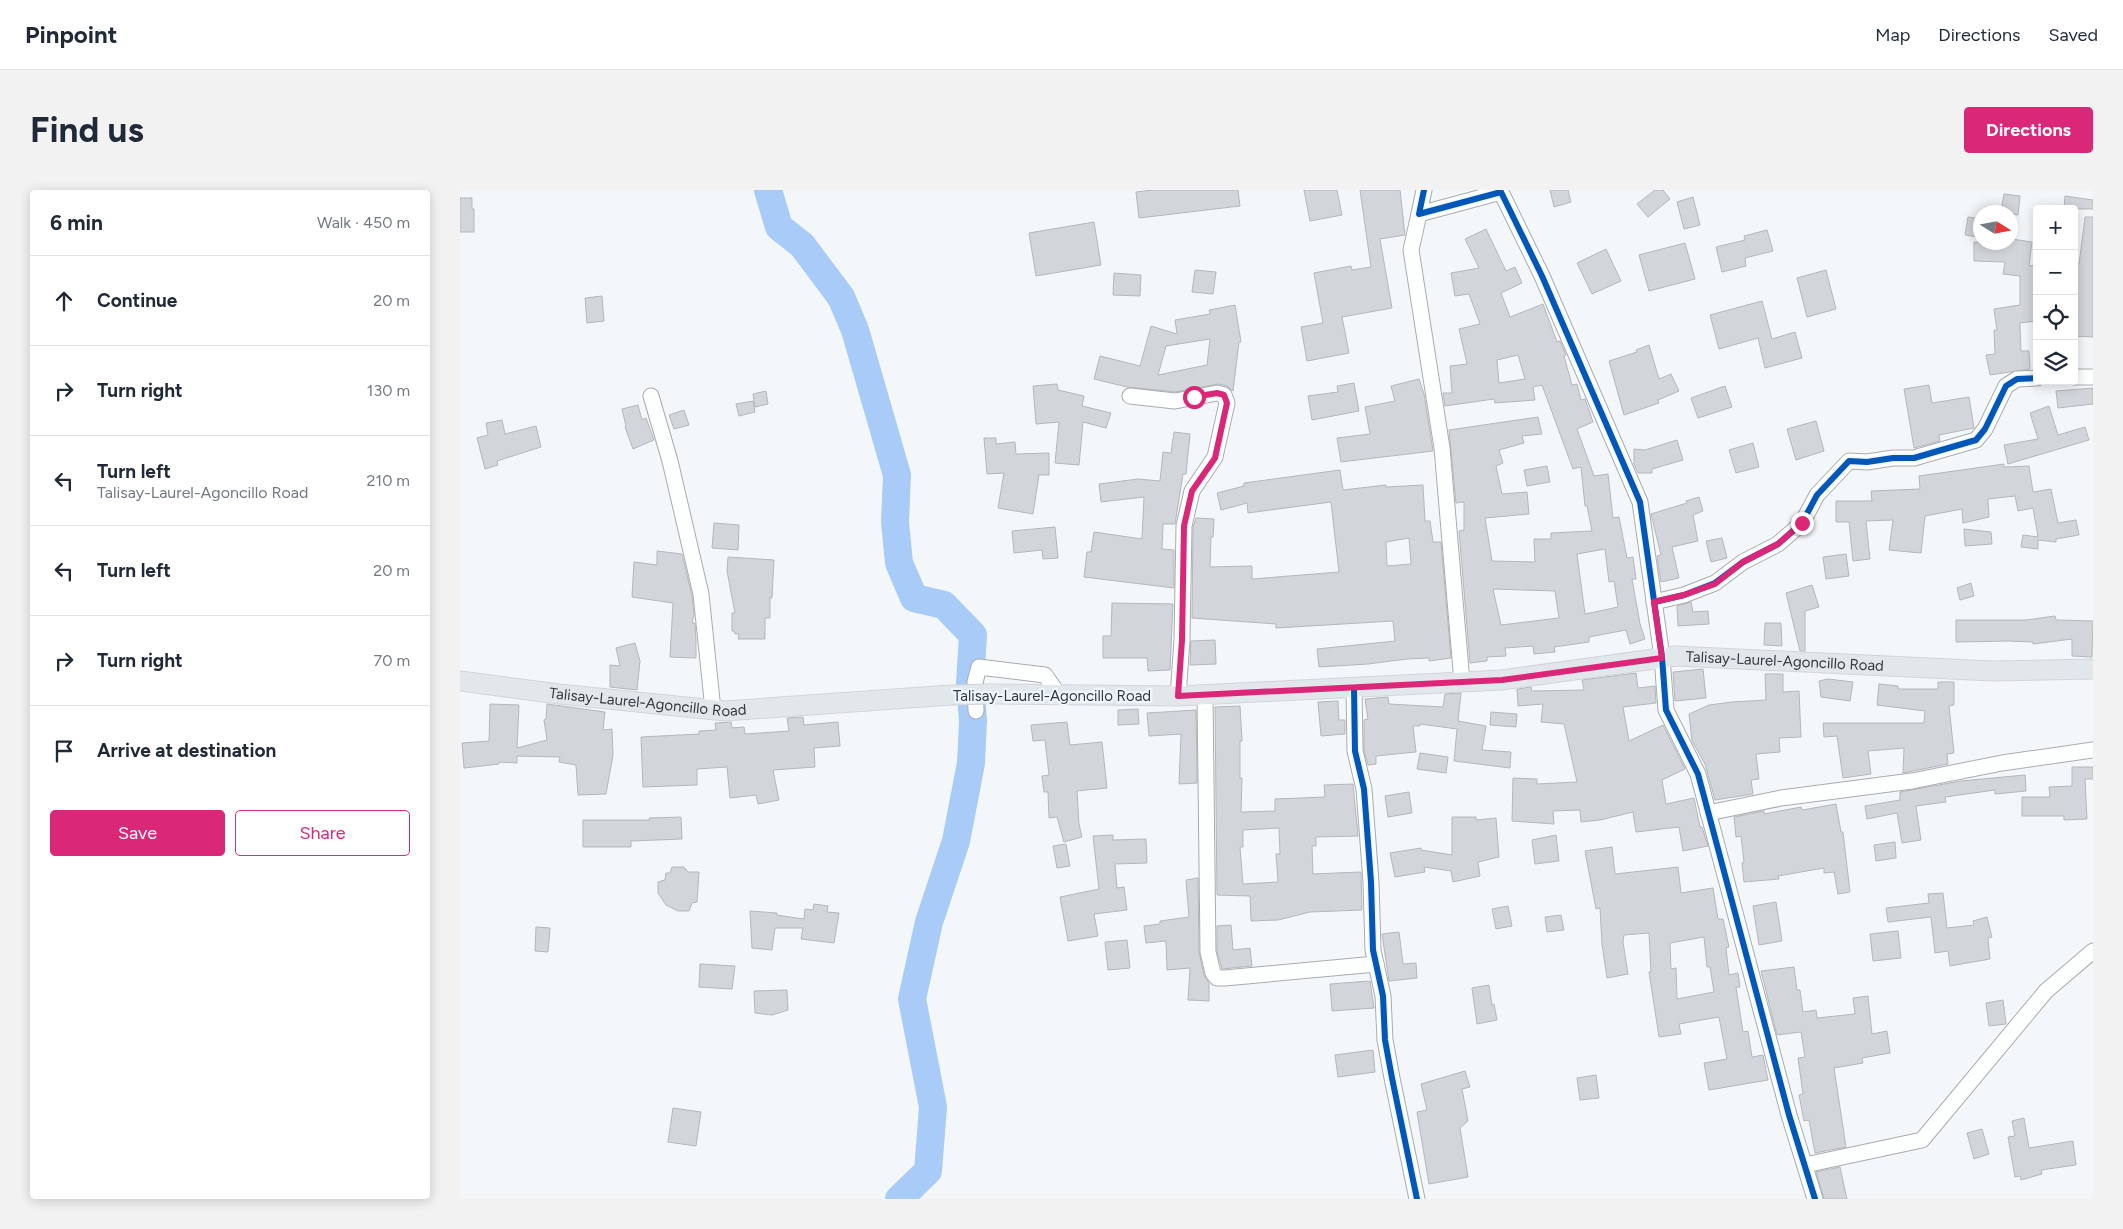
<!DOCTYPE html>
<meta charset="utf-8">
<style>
body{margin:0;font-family:Figtree,sans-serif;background:#f2f2f3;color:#1f2937}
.controls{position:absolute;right:15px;top:15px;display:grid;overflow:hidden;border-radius:5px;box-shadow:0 2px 12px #0003}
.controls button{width:45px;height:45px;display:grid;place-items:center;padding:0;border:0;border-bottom:1px solid #e0e1e3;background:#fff;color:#1f2937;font:25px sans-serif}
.compass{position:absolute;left:1513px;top:15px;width:45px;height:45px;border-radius:50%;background:#fff;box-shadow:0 2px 12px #0003;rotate:101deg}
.stop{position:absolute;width:15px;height:15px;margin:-11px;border:4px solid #db2777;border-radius:50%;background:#fff}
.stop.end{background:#db2777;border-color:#fff;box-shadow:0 1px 5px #0008}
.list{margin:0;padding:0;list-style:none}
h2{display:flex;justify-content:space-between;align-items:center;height:65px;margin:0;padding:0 20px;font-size:21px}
h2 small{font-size:16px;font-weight:400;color:#747a83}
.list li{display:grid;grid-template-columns:32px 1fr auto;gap:15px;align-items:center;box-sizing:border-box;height:90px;padding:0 20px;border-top:1px solid #e0e1e3}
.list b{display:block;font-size:19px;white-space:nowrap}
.list p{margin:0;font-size:16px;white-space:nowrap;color:#747a83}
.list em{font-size:16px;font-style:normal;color:#747a83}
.actions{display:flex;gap:10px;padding:15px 20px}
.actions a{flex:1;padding:11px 0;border:1px solid #db2777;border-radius:5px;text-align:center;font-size:18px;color:#db2777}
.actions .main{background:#db2777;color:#fff}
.icon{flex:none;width:28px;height:28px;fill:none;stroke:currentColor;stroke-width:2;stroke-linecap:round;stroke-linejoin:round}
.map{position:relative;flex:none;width:1633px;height:1009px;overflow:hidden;border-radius:5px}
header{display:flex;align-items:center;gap:30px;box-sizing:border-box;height:70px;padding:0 25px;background:#fff;border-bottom:1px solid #e0e1e3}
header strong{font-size:24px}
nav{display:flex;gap:28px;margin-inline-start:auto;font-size:18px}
.intro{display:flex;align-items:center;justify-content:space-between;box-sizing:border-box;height:120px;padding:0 30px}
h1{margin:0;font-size:35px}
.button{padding:12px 22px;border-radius:5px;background:#db2777;color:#fff;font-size:18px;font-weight:700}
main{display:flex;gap:30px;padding:0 30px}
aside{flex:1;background:#fff;border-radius:5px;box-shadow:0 2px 12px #0003}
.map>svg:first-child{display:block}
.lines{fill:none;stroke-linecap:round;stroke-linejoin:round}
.river{stroke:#a8ccf7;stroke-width:28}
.building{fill:#d2d5d9;stroke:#b4b7bb;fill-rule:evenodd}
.minor-casing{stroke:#a9acaf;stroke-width:17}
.major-casing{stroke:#d3d4d7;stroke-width:21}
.minor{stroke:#fdfefe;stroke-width:15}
.major{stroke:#e2e7ec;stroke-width:19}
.major-bridge-casing{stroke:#d3d4d7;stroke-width:21;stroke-linecap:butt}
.major-bridge{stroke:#e2e7ec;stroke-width:19}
.cycleway-casing{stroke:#f0f6fe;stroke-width:9}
.cycleway{stroke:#0057b8;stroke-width:6}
.route{stroke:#db2777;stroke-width:6}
.labels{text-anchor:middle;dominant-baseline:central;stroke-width:4.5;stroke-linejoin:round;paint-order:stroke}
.street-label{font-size:15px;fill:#35393e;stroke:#f0f6fe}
</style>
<header>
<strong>Pinpoint</strong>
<nav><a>Map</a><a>Directions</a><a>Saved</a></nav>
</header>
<div class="intro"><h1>Find us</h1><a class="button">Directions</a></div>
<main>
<aside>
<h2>6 min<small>Walk · 450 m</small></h2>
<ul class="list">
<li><svg class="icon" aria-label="ahead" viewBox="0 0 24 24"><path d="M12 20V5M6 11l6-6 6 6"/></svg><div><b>Continue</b></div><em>20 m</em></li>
<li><svg class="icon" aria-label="right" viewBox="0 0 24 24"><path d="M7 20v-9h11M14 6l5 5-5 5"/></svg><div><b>Turn right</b></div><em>130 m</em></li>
<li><svg class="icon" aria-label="left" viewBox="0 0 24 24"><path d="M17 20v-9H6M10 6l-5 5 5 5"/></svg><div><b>Turn left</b><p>Talisay-Laurel-Agoncillo Road</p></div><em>210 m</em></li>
<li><svg class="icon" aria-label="left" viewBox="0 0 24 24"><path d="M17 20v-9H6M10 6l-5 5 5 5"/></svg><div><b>Turn left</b></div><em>20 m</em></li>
<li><svg class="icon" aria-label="right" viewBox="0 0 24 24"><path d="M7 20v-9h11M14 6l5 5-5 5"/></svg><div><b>Turn right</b></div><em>70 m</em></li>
<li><svg class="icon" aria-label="arrive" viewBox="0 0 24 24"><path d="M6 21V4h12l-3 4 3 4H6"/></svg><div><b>Arrive at destination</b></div></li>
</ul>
<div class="actions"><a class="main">Save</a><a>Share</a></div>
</aside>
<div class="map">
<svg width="1633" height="1009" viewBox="0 0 1633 1009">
<rect width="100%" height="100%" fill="#f4f7fa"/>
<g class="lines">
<!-- river -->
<polyline class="river" points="308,0 319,37 342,55 381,107 395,140 437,285 435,332 439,373 454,408 484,415 513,445 510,493 513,531 511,573 496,651 469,732 452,809 473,917 468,981 439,1009"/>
</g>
<!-- building -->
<g class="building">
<polygon points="693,0 778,0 780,16 679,28 676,2"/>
<polygon points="844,0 877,0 882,25 850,31"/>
<polygon points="900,0 940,0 945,45 920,49 932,118 882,127 889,163 847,171 841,137 863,133 854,83 891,76 892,80 911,77"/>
<polygon points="1090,0 1108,0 1111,12 1094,17"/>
<polygon points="1195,0 1203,0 1210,9 1188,27 1177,14"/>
<polygon points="1544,4 1560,6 1558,25 1541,22"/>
<polygon points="1605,6 1633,10 1633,19 1604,19"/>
<polygon points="1233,7 1240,35 1224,39 1217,12"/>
<polygon points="0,8 12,8 12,19 14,19 14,42 0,42"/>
<polygon points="1508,27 1520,29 1518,47 1505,45"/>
<polygon points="1625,27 1633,27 1633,147 1614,146 1614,74 1619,74"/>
<polygon points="634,32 641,75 576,86 569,43"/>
<path d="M1026,39l20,42 9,-4 7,16 -21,10 9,24 33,-13 14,38 3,-1 6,14 -2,1 8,29 5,-1 4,16 4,-1 8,23 -16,7 17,47 14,-2 5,44 6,-1 8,41 6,-1 3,22h-4l8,45 5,15 -15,5 -4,-14 -37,7v5l-35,5 1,5 -21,2 -1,-8 -28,2 1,8 -19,1v4l-17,2 -11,-132 5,-1v-28l-8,1 -7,-73 89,-13 4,17 -20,2 2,7 -25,7 4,13 -7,3 6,28 25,-2 2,22 -44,4 7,43 43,1 -1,-23h17v-6l41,-2 -5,-25h-2l-4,-39 -8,2 -31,-84 -9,2 2,13 -40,3 -1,-4 -49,7 -2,-13h9l-2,-27 17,-2 -8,-35 21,-5 -11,-30 -14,2 -4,-23 28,-5 -14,-29zM1058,165l7,24 -26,4 -2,-23zM1145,359l4,33 5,-1 4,26 -33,7 -8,-60zM1033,399l62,2 4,27 -58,7z"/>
<polygon points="1307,40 1313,61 1285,68 1286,76 1262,82 1256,57 1285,50 1284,46"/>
<polygon points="1552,49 1572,52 1569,76 1577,75 1577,103 1574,103 1576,131 1560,133 1561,161 1569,161 1570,179 1530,185 1526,165 1535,164 1534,140 1537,140 1534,119 1560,115 1560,86 1543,84 1545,72 1514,71 1514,52 1552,53"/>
<polygon points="1225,53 1235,89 1189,101 1179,65"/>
<polygon points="1146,59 1161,91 1132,104 1117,73"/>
<polygon points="735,80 756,82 753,104 732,102"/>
<polygon points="1366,80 1376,119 1347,127 1337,88"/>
<polygon points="654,83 681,85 680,106 653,105"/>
<polygon points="142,106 144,131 127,133 125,108"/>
<polygon points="1302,111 1312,149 1335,142 1342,168 1305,178 1298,148 1259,159 1250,125"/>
<path d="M775,115l6,37h-2l-6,49 -6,-5 -8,-2 -44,8 -48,-5 -33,-8 6,-23 40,10 11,-40 26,8 -2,-14 35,-6 -1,-4zM750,149l-3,26 -49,10 8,-29z"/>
<polygon points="1189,155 1199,189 1211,184 1219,201 1198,210 1199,213 1164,225 1149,171 1177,162 1176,160"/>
<polygon points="959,189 964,204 973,261 881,272 877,248 910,244 905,217 935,211 931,196"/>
<polygon points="894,193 899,221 852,230 848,206 878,202 877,196"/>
<polygon points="597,194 598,200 624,206 622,216 651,223 646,238 623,232 619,275 595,273 599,232 576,234 573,196"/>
<polygon points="1469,195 1472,213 1509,207 1514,238 1479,245 1480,251 1454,258 1444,199"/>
<polygon points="1265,196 1272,217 1238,228 1231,208"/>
<polygon points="1633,198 1633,214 1598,218 1596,201"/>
<polygon points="306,201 308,214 295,217 293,204"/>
<polygon points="293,211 295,222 279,226 276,214"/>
<polygon points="178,215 182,230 186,228 194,250 173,259 165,237 166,236 162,219"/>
<polygon points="1589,216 1598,245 1625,237 1629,250 1548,274 1544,255 1578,249 1570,223"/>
<polygon points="224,220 229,235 214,239 209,225"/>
<polygon points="42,230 45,244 76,236 81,257 37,271 38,275 25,279 17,248 28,245 26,233"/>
<polygon points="1356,231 1364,261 1336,270 1327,239"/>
<polygon points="714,242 730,244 726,284 723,284 715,334 703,334 702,359 714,360 714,398 624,387 627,362 631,362 634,342 682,349 684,307 641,312 639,294 678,289 700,291 703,262 711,263"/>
<polygon points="524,248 536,248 536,254 555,252 556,264 589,263 589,285 579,285 573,324 538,318 544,283 527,284"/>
<polygon points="1217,250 1223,270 1192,279 1192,283 1178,283 1174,274 1174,259 1185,260"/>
<polygon points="1293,253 1299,277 1276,283 1269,260"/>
<polygon points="1544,274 1544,277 1569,276 1573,302 1591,299 1598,333 1616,330 1619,345 1596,349 1596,352 1578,350 1578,359 1561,357 1563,345 1578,347 1573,318 1558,321 1555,306 1528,309 1529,327 1503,333 1502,319 1465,326 1461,363 1429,360 1433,330 1406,331 1410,369 1393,371 1389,332 1376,332 1376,311 1412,311 1411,301 1460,299 1459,286"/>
<polygon points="1087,276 1090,292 1067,296 1064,280"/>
<path d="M880,280l3,20 43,-5v2l37,-2 2,36h5l3,21h8l10,116 -22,3v-3l-22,1 -39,5 -49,3 -2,-18 78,-8 -2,-20 -117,7v-4l-84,-6 1,-91 3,-9 18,1 -1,18h-2l-1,30 42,-1v13l87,-7 -8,-70 -83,11 -1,-10 -26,7 -4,-17 27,-7v-3zM949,348l2,26 -24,2 -1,-24z"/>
<polygon points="1239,307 1243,321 1233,325 1238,351 1212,357 1219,388 1201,392 1197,366 1201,365 1191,324 1227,313 1226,311"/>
<polygon points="254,333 279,335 278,360 252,358"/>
<polygon points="595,337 598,368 583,369 582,360 554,363 552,341"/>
<polygon points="1504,339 1531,342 1532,354 1505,356"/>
<polygon points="1262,348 1267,368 1251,372 1246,351"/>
<polygon points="197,361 222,364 232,406 234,425 232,433 235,433 236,451 236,468 210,467 213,413 172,407 174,372 197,375"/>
<polygon points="1386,364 1389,386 1366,389 1363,367"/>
<polygon points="268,367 314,370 312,408 310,407 310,428 305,428 305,449 278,449 279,444 275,444 274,441 272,441 272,423 275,423 267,381"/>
<polygon points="1511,393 1514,406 1500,410 1497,398"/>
<polygon points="1352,395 1359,417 1345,421 1345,461 1340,461 1326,403"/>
<polygon points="1231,412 1233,422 1248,421 1249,434 1218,436 1217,416"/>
<polygon points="652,413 713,414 710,480 688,481 687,468 643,468 643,446 651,446"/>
<polygon points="1595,426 1596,430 1633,431 1632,467 1612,466 1612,449 1573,454 1573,452 1548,451 1496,452 1496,430 1566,430"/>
<polygon points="1305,433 1321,433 1322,456 1304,455"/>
<polygon points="755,450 756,474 730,475 731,451"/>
<polygon points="175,453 180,471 177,500 150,497 150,475 160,476 156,458"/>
<polygon points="1243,479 1246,508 1215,511 1213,482"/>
<polygon points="1176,483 1178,498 1195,496 1196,513 1163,517 1169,551 1203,535 1225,579 1202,590 1206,614 1234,608 1240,637 1242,637 1248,656 1223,661 1219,637 1176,642 1173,622 1140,630 1121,632 1120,620 1093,621 1094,634 1052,631 1053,588 1077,589 1077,594 1117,592 1104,534 1081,532 1083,514 1058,516 1057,499 1071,497 1072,501 1124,500 1122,490"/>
<polygon points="1305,484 1323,484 1323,502 1339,501 1341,547 1319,548 1320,562 1296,564 1299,589 1291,590 1293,604 1255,610 1245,574 1232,551 1229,524 1249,515 1272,512 1306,510"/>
<polygon points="1368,489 1393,492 1390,511 1361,507 1359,491"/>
<polygon points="1478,492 1494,492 1494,515 1489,516 1494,563 1487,564 1488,574 1443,583 1444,558 1408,561 1411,584 1383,588 1377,546 1364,547 1363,533 1464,533 1465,521 1417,515 1419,494 1438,496 1438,499 1478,499"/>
<polygon points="1001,503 998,531 1026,536 1022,560 1051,562 1050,578 994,571 997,539 960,534 960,536 953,536 956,562 916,566 916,574 908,575 904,560 904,530 908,529 905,509 928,507 929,514 983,517 985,504"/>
<polygon points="878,511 879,530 885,530 885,544 861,546 858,512"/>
<polygon points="30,514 59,515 57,558 87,550 84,530 86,529 87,514 145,522 143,540 152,539 153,565 146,604 118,605 116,575 99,572 100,567 57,566 57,573 39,572 39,574 4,578 2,553 29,551"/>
<path d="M780,516l2,35h-2v37h2l-1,34 34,-1v-12l50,-2 -1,-12 29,-1 5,52 -42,1v9h-4l1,28 48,-2 1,38 -52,2 -32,8 -27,1 -1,-25 -33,-1 -2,-188zM819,638l1,26h-4l2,28 -35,2 -3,-37h3v-17z"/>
<polygon points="678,519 679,534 658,535 658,520"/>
<polygon points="736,520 737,593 719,594 721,544 689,546 687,523"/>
<polygon points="1031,522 1057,524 1056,537 1030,535"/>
<polygon points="343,527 344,535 378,532 380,556 354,558 355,577 313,580 319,610 298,614 296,605 270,608 267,577 237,579 237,595 183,597 181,547 239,544 239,541 256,540 255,533 271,532 272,538 284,537 285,544 329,541 327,528"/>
<polygon points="607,532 610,555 642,552 647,598 617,601 619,634 622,647 604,652 597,627 589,628 588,602 584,602 582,586 589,585 585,550 573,551 571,535"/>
<polygon points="960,563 988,567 986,583 957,579"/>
<polygon points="1612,577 1633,577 1633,589 1625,589 1627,629 1604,630 1604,626 1562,626 1562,607 1590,607 1589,597 1612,596"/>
<polygon points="1565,585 1566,601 1535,604 1535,600 1485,607 1486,612 1456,616 1461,650 1442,653 1437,623 1407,629 1405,616 1440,610 1440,602 1501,591"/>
<polygon points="949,602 952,623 928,627 925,606"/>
<polygon points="1376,614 1381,642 1383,642 1390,702 1378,704 1374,682 1364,683 1364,678 1318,686 1319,689 1284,692 1282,673 1284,672 1281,646 1276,647 1274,627 1304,621 1304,624 1341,617 1342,620"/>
<polygon points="221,627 222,649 171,651 171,657 123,657 123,630 190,630 189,628"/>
<polygon points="992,627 1016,627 1016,630 1036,628 1039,667 1018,672 1020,686 993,692 991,681 964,677 965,682 935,687 930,663 961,658 961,660 992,665"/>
<polygon points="653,645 653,650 686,649 687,673 655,674 657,698 664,697 667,720 634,724 638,746 608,751 600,707 639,699 633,646"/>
<polygon points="1096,645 1099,671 1075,674 1072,650"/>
<polygon points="1435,652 1436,668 1416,671 1414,655"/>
<polygon points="606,654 610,676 597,678 593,656"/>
<path d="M1152,657l3,27 63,-7 3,26 32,-5 5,31h5l6,28 -3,1 3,27 9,-2 2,14h-4l7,45 5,-1 4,26 11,-2 5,25 -59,10 -5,-27 23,-4 -8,-42 -40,7 2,10 -22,3 -10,-65h2l-2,-39 -25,2 -1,7 5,32 -21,4 -5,-34 -2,-36 -4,1 -11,-58zM1244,747l3,30h3l4,25 -37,7 -1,-31 -5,1 -1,-26z"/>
<polygon points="212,677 224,677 228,682 239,682 237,712 232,713 229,721 218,721 206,715 198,703 198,692 205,690 206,683 210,683"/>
<polygon points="738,688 739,762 744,785 749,793 749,811 728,810 730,778 707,780 706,751 686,753 684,736 700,734 700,731 729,727 726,690"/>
<polygon points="1483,703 1487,738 1514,735 1513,731 1527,727 1532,747 1528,748 1530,769 1490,776 1488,761 1475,763 1471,727 1428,732 1426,718 1469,713 1468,704"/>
<polygon points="1316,712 1322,751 1299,755 1293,716"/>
<polygon points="354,714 368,716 367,722 379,723 374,753 341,749 343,738 315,738 312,760 292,758 290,721 317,723 316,725 344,729 345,719 353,720"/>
<polygon points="1048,716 1052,736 1036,739 1032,719"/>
<polygon points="1101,725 1104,740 1087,742 1085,727"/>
<polygon points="771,735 773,760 790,758 792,776 762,779 757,761 757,736"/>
<polygon points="76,737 90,738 88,762 75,761"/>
<polygon points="1438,741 1441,768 1413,771 1410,744"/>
<polygon points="939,742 943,774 956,773 957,788 929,791 922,744"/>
<polygon points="667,750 670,778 648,780 645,752"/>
<polygon points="240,774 275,776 272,799 239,797"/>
<polygon points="1334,777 1337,800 1340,800 1343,822 1356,820 1357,828 1395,824 1393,808 1408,806 1412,844 1427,841 1430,863 1402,868 1403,873 1374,878 1386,957 1355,963 1349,930 1344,931 1339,905 1343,904 1338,868 1345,867 1341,842 1317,845 1301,781"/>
<polygon points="910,791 914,818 872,821 870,794"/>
<polygon points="1029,795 1032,815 1034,814 1037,830 1017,834 1012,798"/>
<polygon points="327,800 328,820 312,825 295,823 294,801"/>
<polygon points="1543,810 1546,834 1529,836 1526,813"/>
<polygon points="913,860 915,882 878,887 875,865"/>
<polygon points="1005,881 1010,897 1002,899 1008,931 1000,938 1008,987 969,994 957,922 967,920 961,894"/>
<polygon points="1136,885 1139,908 1120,910 1117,888"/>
<polygon points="213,918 241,922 236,956 208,952"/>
<polygon points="1564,928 1569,958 1613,951 1616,975 1581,980 1582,984 1561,990 1560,986 1555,987 1548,947 1555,946 1552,931"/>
<polygon points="1522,939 1529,964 1514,969 1507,943"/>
<polygon points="1380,977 1387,1009 1364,1009 1356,982"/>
</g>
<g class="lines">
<!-- minor casing -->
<g class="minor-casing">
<g id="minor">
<polyline points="964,0 959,24 1041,2 1082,86 1180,312 1202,467 1206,520 1238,584 1329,925 1355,1009"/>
<polyline points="959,24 951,60 982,258 1002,492"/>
<polyline points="1614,187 1633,187"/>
<polyline points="191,206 210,271 241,404 253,520"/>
<polyline points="670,206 715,211 757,203 764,205 767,213 755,267 732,301 724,336 722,450 718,506"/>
<polyline points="1194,412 1224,405 1255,393 1283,372 1318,354 1342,333 1357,305 1389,271 1407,272 1433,268 1454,268 1516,250 1525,239 1546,196 1557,189 1577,188"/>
<polyline points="894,498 895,561 904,599 911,692 913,760 923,806 925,850 932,888 957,1009"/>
<polyline points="745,505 748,762 753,783 757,788 765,788 916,774"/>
<polyline points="516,521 515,492 519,477 585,485 599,505"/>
<polyline points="1248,623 1321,608 1452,591 1542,573 1633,560"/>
<polyline points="1345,975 1462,950 1586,801 1633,761"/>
</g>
</g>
<!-- major casing -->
<g class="major-casing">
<g id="major">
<path id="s1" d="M0,491l99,13 166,17 226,-16"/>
<path id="s2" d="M529,504l189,2 324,-16 174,-24 316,15 101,-2"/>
</g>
</g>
<!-- minor -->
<use href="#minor" class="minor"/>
<!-- major -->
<use href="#major" class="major"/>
<!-- major-bridge casing -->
<g class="major-bridge-casing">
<polyline id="major-bridge" points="491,505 529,504"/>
</g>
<!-- major-bridge -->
<use href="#major-bridge" class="major-bridge"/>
<!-- cycleway casing -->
<g class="cycleway-casing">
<g id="cycleway">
<polyline points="964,0 959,24 1041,2 1082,86 1180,312 1202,467 1206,520 1238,584 1329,925 1355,1009"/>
<polyline points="1194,412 1224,405 1255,393 1283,372 1318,354 1342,333 1357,305 1389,271 1407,272 1433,268 1454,268 1516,250 1525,239 1546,196 1557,189 1577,188"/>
<polyline points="894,498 895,561 904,599 911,692 913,760 923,806 925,850 932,888 957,1009"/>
</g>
</g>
<!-- cycleway -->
<use href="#cycleway" class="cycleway"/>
</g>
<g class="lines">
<!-- route -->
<polyline class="route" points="734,207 757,203 764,205 767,213 755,268 732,301 724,336 722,450 718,506 1042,490 1202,468 1194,412 1224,405 1255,394 1283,372 1318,354 1342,333"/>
</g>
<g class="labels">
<!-- street labels -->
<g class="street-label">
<text stroke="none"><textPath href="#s2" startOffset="798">Talisay-Laurel-Agoncillo Road</textPath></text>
<text x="592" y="506">Talisay-Laurel-Agoncillo Road</text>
<text stroke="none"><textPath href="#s1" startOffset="189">Talisay-Laurel-Agoncillo Road</textPath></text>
</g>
</g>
</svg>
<div class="controls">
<button>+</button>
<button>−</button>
<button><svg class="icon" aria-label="locate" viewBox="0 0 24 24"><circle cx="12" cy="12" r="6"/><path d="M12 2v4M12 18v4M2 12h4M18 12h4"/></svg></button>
<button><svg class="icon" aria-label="layers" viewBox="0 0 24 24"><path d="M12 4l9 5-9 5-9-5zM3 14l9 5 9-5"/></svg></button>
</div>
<svg class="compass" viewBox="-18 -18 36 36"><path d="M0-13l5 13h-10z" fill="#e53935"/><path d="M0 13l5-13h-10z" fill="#747a83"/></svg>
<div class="stop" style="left:734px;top:207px"></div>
<div class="stop end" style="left:1342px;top:333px"></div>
</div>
</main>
